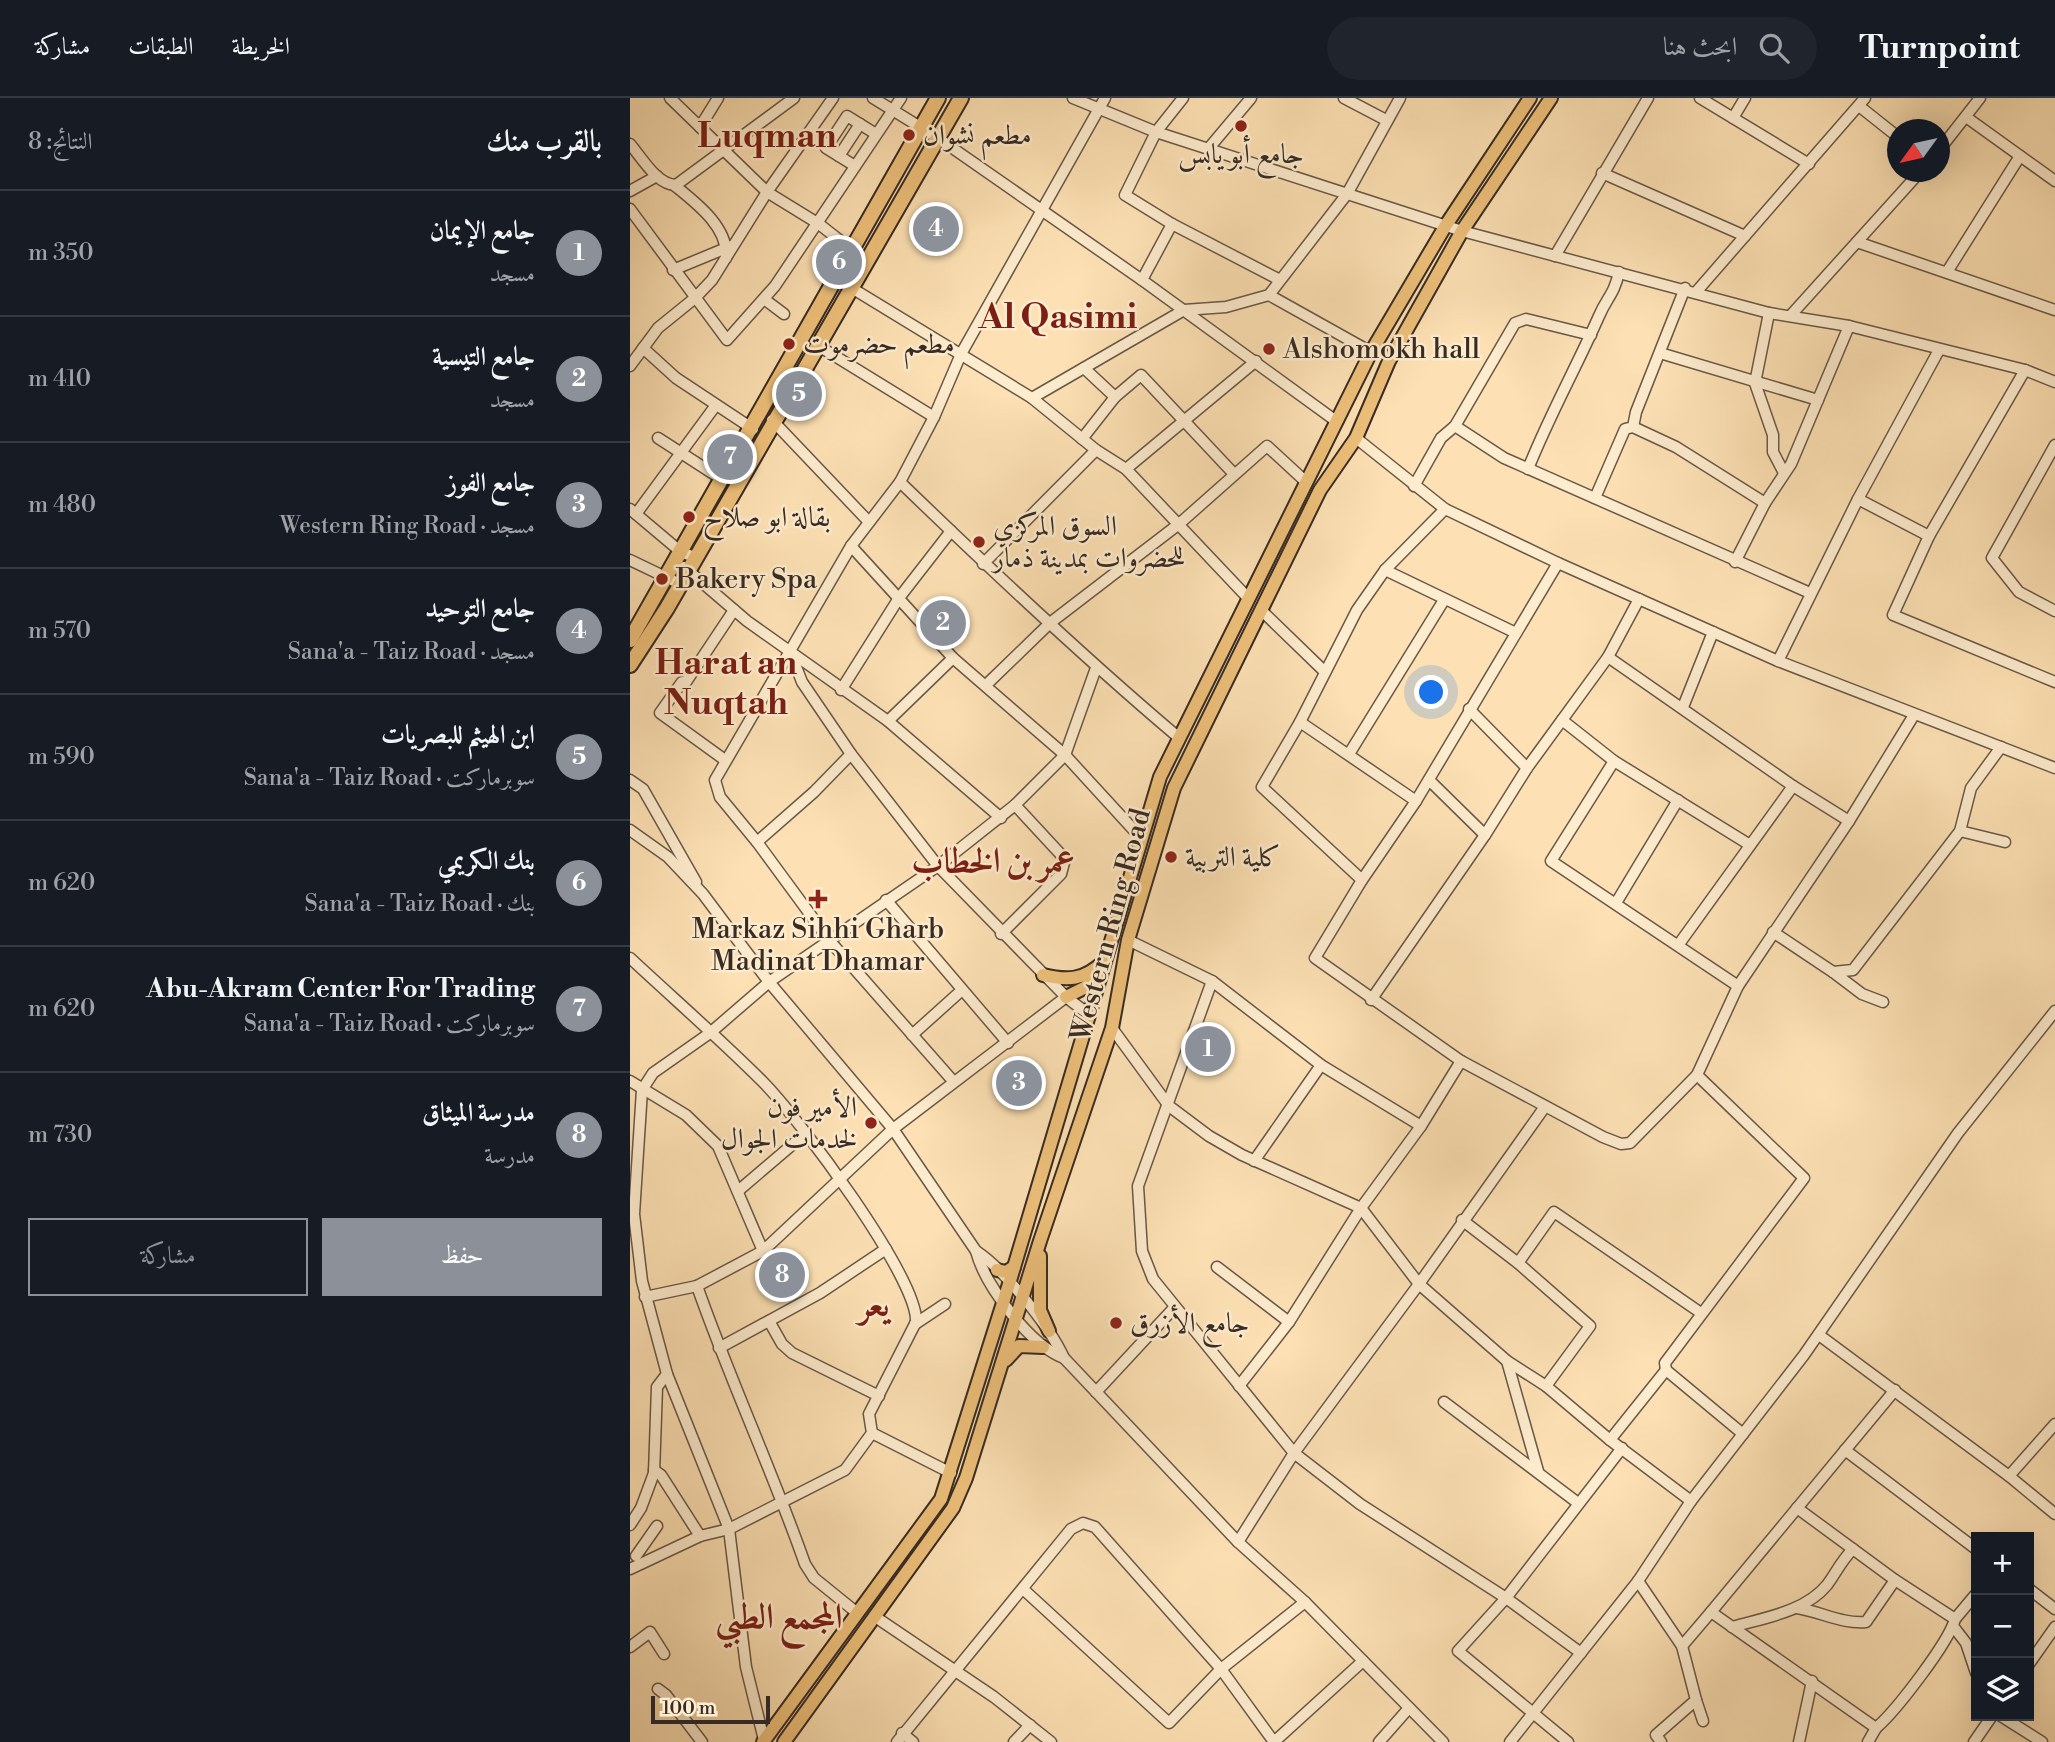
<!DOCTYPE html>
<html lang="ar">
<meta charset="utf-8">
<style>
body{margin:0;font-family:"Libre Bodoni",Amiri,serif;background:#20242c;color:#f1f3f6;direction:rtl}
.controls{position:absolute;right:21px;bottom:21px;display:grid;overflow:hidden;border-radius:0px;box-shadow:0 7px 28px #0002}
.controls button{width:63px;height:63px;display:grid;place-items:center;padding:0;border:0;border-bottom:2px solid #363941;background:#171b24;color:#f1f3f6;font:35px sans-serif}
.compass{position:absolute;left:1257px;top:21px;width:63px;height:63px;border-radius:50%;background:#171b24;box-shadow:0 7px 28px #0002;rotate:237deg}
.scale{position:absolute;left:21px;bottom:18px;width:119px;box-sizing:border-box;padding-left:7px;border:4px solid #372b24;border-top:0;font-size:19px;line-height:24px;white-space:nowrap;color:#372b24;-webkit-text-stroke:5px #feecce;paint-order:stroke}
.you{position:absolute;left:802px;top:595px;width:24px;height:24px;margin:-18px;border:5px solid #fff;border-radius:50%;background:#1a73e8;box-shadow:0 0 0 10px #1a73e833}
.badge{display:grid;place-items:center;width:46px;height:46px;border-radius:50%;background:#8c9099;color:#fff;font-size:23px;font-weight:700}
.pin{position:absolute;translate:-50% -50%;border:4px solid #fff;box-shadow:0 2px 7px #0006}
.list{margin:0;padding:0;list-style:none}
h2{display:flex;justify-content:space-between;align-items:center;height:91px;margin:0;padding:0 28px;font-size:30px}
h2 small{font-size:23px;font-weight:400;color:#9ea1a6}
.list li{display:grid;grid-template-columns:46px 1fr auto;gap:21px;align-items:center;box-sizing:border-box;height:126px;padding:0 28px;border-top:2px solid #363941}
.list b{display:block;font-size:26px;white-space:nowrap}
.list p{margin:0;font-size:23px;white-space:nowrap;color:#9ea1a6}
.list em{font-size:23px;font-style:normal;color:#9ea1a6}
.actions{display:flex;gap:14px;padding:21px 28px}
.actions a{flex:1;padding:16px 0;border:2px solid #8c9099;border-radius:0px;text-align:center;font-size:24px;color:#8c9099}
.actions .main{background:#8c9099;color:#fff}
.icon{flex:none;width:38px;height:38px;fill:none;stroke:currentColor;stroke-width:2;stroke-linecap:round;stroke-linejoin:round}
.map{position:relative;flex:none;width:1425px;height:1644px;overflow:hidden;direction:ltr}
header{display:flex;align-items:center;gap:42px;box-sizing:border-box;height:98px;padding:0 35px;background:#171b24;border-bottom:2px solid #363941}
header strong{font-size:33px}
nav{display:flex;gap:38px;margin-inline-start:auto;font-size:24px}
.search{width:490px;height:63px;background:#20242c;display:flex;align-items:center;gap:18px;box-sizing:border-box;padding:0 24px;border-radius:38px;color:#9ea1a6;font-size:26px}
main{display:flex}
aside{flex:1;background:#171b24}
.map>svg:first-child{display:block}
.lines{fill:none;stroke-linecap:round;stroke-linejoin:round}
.minor-casing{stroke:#685848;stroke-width:13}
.major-casing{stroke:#372b24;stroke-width:16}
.highway-casing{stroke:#372b24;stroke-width:18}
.minor{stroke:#feecce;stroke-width:10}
.major{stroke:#eec07a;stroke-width:12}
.highway{stroke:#eec07a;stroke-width:14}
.poi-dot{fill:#8f2418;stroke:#feecce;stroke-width:2.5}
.labels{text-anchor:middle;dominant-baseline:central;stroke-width:5;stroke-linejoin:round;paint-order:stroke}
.poi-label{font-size:28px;fill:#372b24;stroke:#feecce;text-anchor:start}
.street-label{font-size:28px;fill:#372b24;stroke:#feecce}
.district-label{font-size:35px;font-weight:bold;fill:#7a1f14;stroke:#feecce}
</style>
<header>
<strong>Turnpoint</strong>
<div class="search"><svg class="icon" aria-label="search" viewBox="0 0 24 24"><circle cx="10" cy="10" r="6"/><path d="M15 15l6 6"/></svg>ابحث هنا</div>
<nav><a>الخريطة</a><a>الطبقات</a><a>مشاركة</a></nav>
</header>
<main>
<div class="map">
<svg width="1425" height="1644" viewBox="0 0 1425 1644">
<rect width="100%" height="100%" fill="#fde1b4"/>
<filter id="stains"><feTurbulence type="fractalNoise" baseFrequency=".00286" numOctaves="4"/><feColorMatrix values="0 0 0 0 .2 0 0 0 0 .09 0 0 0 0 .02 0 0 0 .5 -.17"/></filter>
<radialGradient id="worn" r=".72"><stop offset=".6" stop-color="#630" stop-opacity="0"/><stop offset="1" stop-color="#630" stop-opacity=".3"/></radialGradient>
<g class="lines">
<!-- minor casing -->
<g class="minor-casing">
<g id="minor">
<polyline points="40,0 137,94 189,126 222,152"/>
<polyline points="243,0 308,40 512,182 706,323"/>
<polyline points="443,0 526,34 832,133 1139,215 1219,228 1395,272 1425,284"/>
<polyline points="553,0 526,34 495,97 542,126 650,182"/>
<polyline points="714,0 756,22"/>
<polyline points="1070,0 1179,66"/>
<polyline points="1229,8 1268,39"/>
<polyline points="1336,19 1425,83"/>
<polyline points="1103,20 1115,0"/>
<polyline points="70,29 88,0"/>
<path d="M0,46c12,14 27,41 46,41l118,-87"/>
<polyline points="579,50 621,0"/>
<polyline points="1310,51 1350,0"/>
<polyline points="209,58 230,26"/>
<polyline points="225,68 196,50 217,18 246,36"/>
<polyline points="972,75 1115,138"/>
<path d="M44,87c21,17 55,42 52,73"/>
<polyline points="0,93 27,78"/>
<polyline points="0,111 97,242 145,188 271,0"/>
<polyline points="1227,144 1425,212"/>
<polyline points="925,158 1018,0"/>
<polyline points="43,172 101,148"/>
<polyline points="1317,174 1390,58"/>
<polyline points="512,182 542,126"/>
<polyline points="220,189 402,300 466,352 496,371 618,500"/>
<polyline points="1067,193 1235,0"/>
<polyline points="639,197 741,254"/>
<polyline points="134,201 154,216"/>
<polyline points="1139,215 1125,285 1143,337 1143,354 1154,375"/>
<polyline points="1161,217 1290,74"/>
<polyline points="187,247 304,319"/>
<polyline points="13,250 46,280 123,331"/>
<polyline points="1030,255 1188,302"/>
<polyline points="0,268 28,230 65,200 82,182 137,94 203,0"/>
<polyline points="454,270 485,299"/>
<polyline points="402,300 554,212 596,209 639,197 717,96 770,0"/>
<polyline points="142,322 239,424"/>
<polyline points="825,328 874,360 1180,495"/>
<polyline points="1003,329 1046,349 1135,405"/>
<polyline points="28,340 93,382"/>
<polyline points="726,340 815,411 928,465 1148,563 1425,670"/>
<polyline points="452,341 485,299 511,277 604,376"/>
<polyline points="1425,347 1362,460 1389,494 1425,513"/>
<polyline points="496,371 626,263"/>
<path d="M898,371c21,-53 48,-101 71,-153 8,-19 15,-21 20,-44"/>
<path d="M270,384c91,88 182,174 278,255"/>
<polyline points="784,388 811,340 825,328 885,225 896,221 961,237"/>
<polyline points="965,400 995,331 1003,329 1006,314 1055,190"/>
<polyline points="1228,401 1299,438 1395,272"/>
<polyline points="0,411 51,454 64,459"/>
<polyline points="6,416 86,307"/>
<polyline points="1299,438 1263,517 1425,584"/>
<polyline points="221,448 323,560 435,657 511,740"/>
<polyline points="0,462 50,486"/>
<polyline points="1105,464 1135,405 1161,366 1219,228"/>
<polyline points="928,465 786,703 732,782 685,860 831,963 973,1039 991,1046 1000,1045 1067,977 1108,888 1219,723 1284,617"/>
<polyline points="353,466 466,352"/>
<polyline points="54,469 117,523 258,623 371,720"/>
<polyline points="755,472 886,535"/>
<polyline points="631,512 695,574"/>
<polyline points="160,553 172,584 221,656 308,768 436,899"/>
<polyline points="978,559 1163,688 1219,723"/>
<polyline points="1148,563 1228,401 1309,252"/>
<polyline points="356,587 420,525 549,426 637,348 675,383"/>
<polyline points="211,592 269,500 321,433"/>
<polyline points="1053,609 1083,534"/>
<polyline points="839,611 897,670"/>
<polyline points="932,622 984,663 921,763 1108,888"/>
<polyline points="258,623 323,560"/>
<polyline points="670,624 786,703"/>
<polyline points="719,656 814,502"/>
<polyline points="95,662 30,615 52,584 56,584 104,512"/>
<polyline points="984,663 1120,747"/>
<polyline points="0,682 13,691 66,784"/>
<polyline points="799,682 855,737"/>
<path d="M0,732l38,27 35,37 66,88 124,147 83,122c9,35 54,94 88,107"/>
<polyline points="1330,733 1375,744"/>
<polyline points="127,744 184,694 221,656"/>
<polyline points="732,782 632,689 670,624 727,512 755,472 815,411"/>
<polyline points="256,802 378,945"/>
<polyline points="986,805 1048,702"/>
<polyline points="1143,834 1203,874 1223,872 1330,733 1341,690 1371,649"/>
<polyline points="371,836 431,776 435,761 385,707"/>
<polyline points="498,842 582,883 691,967 791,1028"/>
<polyline points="1049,846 1163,688"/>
<path d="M0,860c44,41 90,81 133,124 34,34 156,197 153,240l-47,92 3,19 -27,37 -116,59 -29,7 -70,33"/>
<polyline points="1203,874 1232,896 1253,904"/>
<polyline points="582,883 508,1088 512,1153 523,1181 664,1355 730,1406 876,1500 951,1555"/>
<polyline points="741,902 855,737 897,670 978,559 1009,501"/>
<polyline points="482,930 539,1008 579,1038 612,1057 731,1110 789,1186 877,1263 916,1288 980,1342 1061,1403"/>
<polyline points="282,937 332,892"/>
<polyline points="1067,977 1174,1080 1035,1265 1036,1272 1113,1336"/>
<polyline points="0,983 56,1017 88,1048 133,1153"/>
<polyline points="323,983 199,842 127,744 90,699 85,682 221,448 270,384 304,319 331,256 475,0"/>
<polyline points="624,1063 691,967"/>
<polyline points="108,1093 176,1035"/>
<polyline points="832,1122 888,1165 960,1228 916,1288"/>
<path d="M346,1153c28,18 74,76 88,107l174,184 67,60 138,140"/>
<polyline points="888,1165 924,1114 1071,1215"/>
<polyline points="587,1169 659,1224"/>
<path d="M67,1188c33,94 75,184 108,278l9,14 42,34"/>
<polyline points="15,1199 67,1188 133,1153 263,1031 436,899 458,916"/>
<polyline points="139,1223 152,1246 162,1255 249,1298"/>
<polyline points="285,1226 315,1206"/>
<polyline points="1189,1237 1379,1378 1425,1416"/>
<polyline points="89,1250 190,1195 256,1151"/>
<polyline points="877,1263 908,1373"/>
<polyline points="609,1288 659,1224 731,1110 791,1028 831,963"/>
<polyline points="466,1294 544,1210"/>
<polyline points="814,1304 948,1405"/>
<polyline points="242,1335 321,1375"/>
<polyline points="980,1342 1036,1272"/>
<polyline points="1215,1352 1346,1451"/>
<polyline points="24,1372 31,1377 70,1438"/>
<polyline points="1379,1378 1425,1326"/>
<polyline points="0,1427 11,1410 24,1375 27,1289 37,1276"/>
<polyline points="608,1444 664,1355 789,1186 914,1010"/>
<polyline points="6,1458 27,1428"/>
<polyline points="1008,1483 1052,1548 1066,1602 1026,1637 1031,1644"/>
<polyline points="393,1491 539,1625 591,1571 675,1504"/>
<polyline points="1399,1491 1425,1511"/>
<path d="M1167,1510c25,4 44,16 69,14l29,-42"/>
<polyline points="1081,1514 1265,1292"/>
<polyline points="244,1518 364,1599 421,1644"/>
<polyline points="1325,1521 1346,1496"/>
<polyline points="1323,1528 1336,1545 1346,1575"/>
<path d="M1102,1529c31,-9 73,-15 95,-42 9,-12 14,-24 26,-36"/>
<path d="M1052,1548l29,-34 165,116c20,-17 73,-86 79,-109l-60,-39 -98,-72"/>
<polyline points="0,1549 20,1534 34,1556"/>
<polyline points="1399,1566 1425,1529"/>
<polyline points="28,1591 36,1597 72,1644"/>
<polyline points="1066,1602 1073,1623"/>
<polyline points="1371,1618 1412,1644"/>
<polyline points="272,1635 283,1644"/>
<polyline points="134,1642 116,1569 99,1431 37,1276 12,1183 4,1116 12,992 23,975 80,935 139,884 308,768 385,707 435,657 466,570"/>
<polyline points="267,1644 441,1431 453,1425 465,1429 591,1571 644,1644"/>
<polyline points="384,1644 400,1627"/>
<polyline points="644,1644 733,1563"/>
<polyline points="749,1644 779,1610"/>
<polyline points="880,1644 1008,1483 1061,1403 1174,1257 1328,1035 1425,913"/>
<polyline points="938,1644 828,1553 876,1500 992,1350"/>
<polyline points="1169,1644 1182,1583"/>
<polyline points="1238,1644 1246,1630"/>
<polyline points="1344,1644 1362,1618"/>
</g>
</g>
<!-- major casing -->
<g class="major-casing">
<g id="major">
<path d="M413,877c25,6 41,5 60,-13"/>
<polyline points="436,899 456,889 465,876"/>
<polyline points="410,1158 410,1212 419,1233"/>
<polyline points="367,1172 376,1174 384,1169"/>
<polyline points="376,1262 389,1248 413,1249"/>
<polyline points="133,1644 311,1401 379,1186 530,679 741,254 816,127 900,0"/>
<polyline points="154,1644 323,1410 336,1380 410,1143 482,930 498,842 544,690 690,392 726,340 759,263 832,133 921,0"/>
</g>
</g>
<!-- highway casing -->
<g class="highway-casing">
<g id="highway">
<polyline points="0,542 308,0"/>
<polyline points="0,567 37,510 331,0"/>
</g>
</g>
<!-- minor -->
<use href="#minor" class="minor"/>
<!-- major -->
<use href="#major" class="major"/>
<!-- highway -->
<use href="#highway" class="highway"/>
</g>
<!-- markers -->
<g class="poi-dot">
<circle cx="611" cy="28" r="7"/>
<circle cx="279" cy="37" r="7"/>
<circle cx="159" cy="246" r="7"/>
<circle cx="639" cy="251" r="7"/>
<circle cx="59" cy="419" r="7"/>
<circle cx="349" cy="444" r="7"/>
<circle cx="32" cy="481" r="7"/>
<circle cx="541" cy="759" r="7"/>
<path d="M184.5 790.5h7v7h7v7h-7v7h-7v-7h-7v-7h7z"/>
<circle cx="241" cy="1025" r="7"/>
<circle cx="486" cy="1225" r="7"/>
</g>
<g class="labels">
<!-- poi labels -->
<g class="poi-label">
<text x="293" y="37">مطعم نشوان</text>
<text x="611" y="56" text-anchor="middle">جامع أبو يابس</text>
<text x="173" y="246">مطعم حضرموت</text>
<text x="653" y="251">Alshomokh hall</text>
<text x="73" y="419">بقالة ابو صلاح</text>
<text x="363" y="428">السوق المركزي<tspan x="363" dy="32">للحضروات بمدينة ذمار</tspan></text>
<text x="46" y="481">Bakery Spa</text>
<text x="555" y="759">كلية التربية</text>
<text x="188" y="831" text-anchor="middle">Markaz Sihhi Gharb<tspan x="188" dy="32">Madinat Dhamar</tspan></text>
<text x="227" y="1009" text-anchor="end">الأمير فون<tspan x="227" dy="32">لخدمات الجوال</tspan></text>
<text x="500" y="1225">جامع الأزرق</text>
</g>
<!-- street labels -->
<g class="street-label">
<text transform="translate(481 827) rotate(-75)">Western Ring Road</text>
</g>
<!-- district labels -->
<g class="district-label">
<text x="137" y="38">Luqman</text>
<text x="428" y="219">Al Qasimi</text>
<text x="96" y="565">Harat an<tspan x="96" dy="40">Nuqtah</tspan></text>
<text x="363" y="763">عمر بن الخطاب</text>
<text x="244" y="1206">يعر</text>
<text x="149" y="1519">المجمع الطبي</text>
</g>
</g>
<rect width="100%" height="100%" filter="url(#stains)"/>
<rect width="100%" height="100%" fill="url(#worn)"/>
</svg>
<div class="controls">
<button>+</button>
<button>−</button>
<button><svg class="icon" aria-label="layers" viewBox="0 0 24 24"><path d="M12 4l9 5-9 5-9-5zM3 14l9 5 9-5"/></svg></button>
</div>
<svg class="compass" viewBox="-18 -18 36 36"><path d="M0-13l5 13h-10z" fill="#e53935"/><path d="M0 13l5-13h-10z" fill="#9ea1a6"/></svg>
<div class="scale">100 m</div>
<div class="you"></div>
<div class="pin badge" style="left:578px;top:951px">1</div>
<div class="pin badge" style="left:313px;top:525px">2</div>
<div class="pin badge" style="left:389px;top:985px">3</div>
<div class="pin badge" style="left:306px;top:131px">4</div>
<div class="pin badge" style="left:169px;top:296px">5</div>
<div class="pin badge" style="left:209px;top:164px">6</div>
<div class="pin badge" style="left:100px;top:359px">7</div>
<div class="pin badge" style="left:152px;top:1177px">8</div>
</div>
<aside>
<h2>بالقرب منك<small>النتائج: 8</small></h2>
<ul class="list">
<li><span class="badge">1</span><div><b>جامع الإيمان</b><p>مسجد</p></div><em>350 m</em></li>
<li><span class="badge">2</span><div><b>جامع التيسية</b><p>مسجد</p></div><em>410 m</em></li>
<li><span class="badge">3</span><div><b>جامع الفوز</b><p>مسجد · Western Ring Road</p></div><em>480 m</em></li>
<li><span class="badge">4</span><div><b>جامع التوحيد</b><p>مسجد · Sana'a - Taiz Road</p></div><em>570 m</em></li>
<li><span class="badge">5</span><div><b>ابن الهيثم للبصريات</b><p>سوبرماركت · Sana'a - Taiz Road</p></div><em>590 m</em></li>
<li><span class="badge">6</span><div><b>بنك الكريمي</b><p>بنك · Sana'a - Taiz Road</p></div><em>620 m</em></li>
<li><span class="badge">7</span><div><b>Abu-Akram Center For Trading</b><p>سوبرماركت · Sana'a - Taiz Road</p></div><em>620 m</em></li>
<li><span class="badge">8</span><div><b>مدرسة الميثاق</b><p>مدرسة</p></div><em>730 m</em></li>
</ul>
<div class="actions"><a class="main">حفظ</a><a>مشاركة</a></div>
</aside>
</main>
